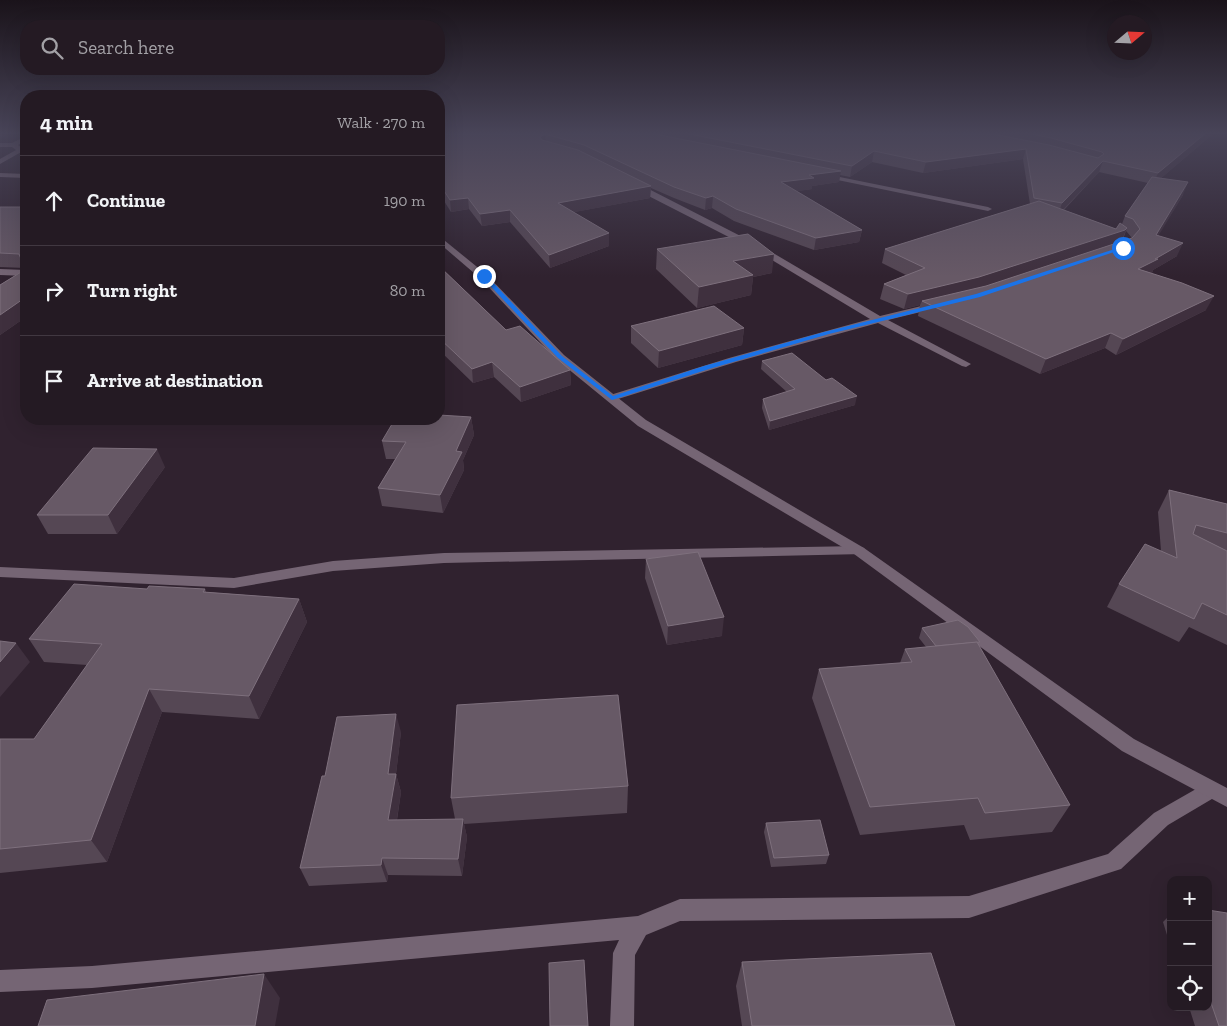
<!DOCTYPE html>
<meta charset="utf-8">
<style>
body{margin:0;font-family:"Zilla Slab",serif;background:#302730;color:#f1f3f6}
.controls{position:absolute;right:15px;bottom:15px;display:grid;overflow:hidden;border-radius:10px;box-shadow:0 5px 20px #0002}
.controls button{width:45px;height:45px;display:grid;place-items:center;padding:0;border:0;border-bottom:1px solid #413841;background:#241a23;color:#f1f3f6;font:25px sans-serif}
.compass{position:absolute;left:1107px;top:15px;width:45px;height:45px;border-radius:50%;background:#241a23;box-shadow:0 5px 20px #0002;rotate:71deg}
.stop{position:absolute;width:15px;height:15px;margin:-11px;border:4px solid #1a73e8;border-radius:50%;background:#fff}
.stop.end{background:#1a73e8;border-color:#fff;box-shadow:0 1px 5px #0008}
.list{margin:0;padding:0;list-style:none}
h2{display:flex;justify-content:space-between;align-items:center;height:65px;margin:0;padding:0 20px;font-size:21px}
h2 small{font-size:16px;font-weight:400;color:#a3a1a6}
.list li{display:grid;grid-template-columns:32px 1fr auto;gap:15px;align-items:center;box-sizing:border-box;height:90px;padding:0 20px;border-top:1px solid #413841}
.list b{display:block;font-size:19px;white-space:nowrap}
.list em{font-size:16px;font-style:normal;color:#a3a1a6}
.icon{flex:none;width:28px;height:28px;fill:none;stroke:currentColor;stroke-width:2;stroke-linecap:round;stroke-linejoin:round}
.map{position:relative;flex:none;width:1227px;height:1026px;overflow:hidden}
.search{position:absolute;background:#241a23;box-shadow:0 5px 20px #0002;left:20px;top:20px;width:425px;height:55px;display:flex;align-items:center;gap:12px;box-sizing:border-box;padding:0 18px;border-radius:20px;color:#a3a1a6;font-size:19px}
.panel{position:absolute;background:#241a23;box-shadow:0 5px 20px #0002;left:20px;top:90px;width:425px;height:335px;border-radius:20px}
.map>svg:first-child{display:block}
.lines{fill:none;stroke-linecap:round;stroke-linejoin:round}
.minor{fill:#756574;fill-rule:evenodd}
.tertiary{fill:#756574;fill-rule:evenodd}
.wall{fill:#554754;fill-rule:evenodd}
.shaded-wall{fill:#3f303e}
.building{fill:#675966;stroke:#7e707d}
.route{fill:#1a73e8}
</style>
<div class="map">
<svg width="1227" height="1026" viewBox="0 0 1227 1026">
<rect width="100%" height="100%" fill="#30222f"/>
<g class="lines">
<!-- minor -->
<g class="minor">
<polygon points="26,136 26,140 18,145 23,149 23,151 0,164 0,159 16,150 12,147 0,147 0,143 12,143"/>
<polygon points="0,173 26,174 26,178 0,177"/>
<polygon points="820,173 988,207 992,209 988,211 823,177 820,177"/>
<polygon points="631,183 637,183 768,250 880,316 938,302 941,303 941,307 888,320 971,364 966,367 962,366 878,323 736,362 615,400 607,400 605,398 607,396 729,358 870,319 762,254 631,187"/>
<polygon points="0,269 26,270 26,276 0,275"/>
<polygon points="859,546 864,548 866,551 864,554 444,563 333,571 234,588 0,577 0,567 234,578 333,561 444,553"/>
<polygon points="1210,781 1217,784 1220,790 1217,796 1168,825 1121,869 969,918 680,921 646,935 635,955 634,1026 610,1026 613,953 619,940 92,988 0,992 0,970 92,966 638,916 680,899 969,896 1108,854 1154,813"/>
</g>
<!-- tertiary -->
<polygon class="tertiary" points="439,236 487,275 564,355 646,420 864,548 1134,739 1227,788 1227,807 1122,751 854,554 638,426 556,359 481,279 439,243"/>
</g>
<!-- wall -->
<g class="wall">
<path d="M439,133h775l-53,45 22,17 -25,40 19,21 -24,14 -1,3 54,37 -90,45 -11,-7 -65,26 -122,-58 2,-11 -16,4 -24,-10 4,-15 22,-9 -24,-12 3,-14 145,-45 -7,-45 -100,14 -51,-11 -22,15 -10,-2 -1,7 -27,4v3l-15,2 65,39 -3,12 -45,8 -80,-29 -22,-13 -7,2 -31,-12 -23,-10 -1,10 -76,14 35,34 -59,22 -40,-46 -28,4 -13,-17 -18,3 -12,-19zM1099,172l49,11 -23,33 -3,8 -6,5 -52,-19zM1126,231l1,1 5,6 -10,4z"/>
<polygon points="0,207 26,207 26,317 0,335 0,285 26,269 25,268 0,267"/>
<polygon points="657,249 772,273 753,277 751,295 697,308 656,269"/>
<polygon points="439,266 506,330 570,370 571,385 521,402 494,377 473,383 439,350"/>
<polygon points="631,326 744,328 742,345 658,368 631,343"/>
<polygon points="762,361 855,405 769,430 762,408 763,399 787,392 761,369"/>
<polygon points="471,417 474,435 463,460 464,470 443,513 382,506 378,488 395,459 386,459 382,441"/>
<polygon points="165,467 117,534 48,534 37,515"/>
<polygon points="1169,490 1227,504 1227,645 1189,627 1179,642 1107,607 1119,584 1161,551 1158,512"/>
<polygon points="646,559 722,636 667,645 645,578"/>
<polygon points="147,589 205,589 206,592 299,599 307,622 259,719 162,712 107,862 0,873 0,739 34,739 87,665 44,662 29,639"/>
<polygon points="922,628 978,645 1070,805 1052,832 970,840 964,825 860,835 812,698 819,669 900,663 905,649 926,647 919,638"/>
<polygon points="401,732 396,774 401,792 397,820 455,819 451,798 628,786 627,813 464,824 467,837 462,876 388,875 387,882 309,886 300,868 325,776"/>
<polygon points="766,823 829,855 826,864 771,867 764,832"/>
<polygon points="1208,910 1227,1026 1195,1026 1189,1007 1208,1007"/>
<polygon points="1171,914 1171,948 1163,922"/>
<polygon points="742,962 955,1026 742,1026 736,986"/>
</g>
<!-- shaded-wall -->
<g class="shaded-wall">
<polygon points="0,133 9,133 0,139"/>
<polygon points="1206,133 1214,133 1153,185 1158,173"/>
<polygon points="545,134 546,144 540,137"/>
<polygon points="1026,149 1023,159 923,173 926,162"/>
<polygon points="874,151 872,162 850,177 852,166"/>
<polygon points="1103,161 1099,172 1058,215 1062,203"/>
<polygon points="841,171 839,182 812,186 812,189 780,194 781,182 809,175"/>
<polygon points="1188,182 1183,195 1151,248 1156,235"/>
<polygon points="651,186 650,198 559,215 558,203"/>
<polygon points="713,196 712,208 705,210 706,198"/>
<polygon points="468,198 469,209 451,212 450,200"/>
<polygon points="510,210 510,222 482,226 480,214"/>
<polygon points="1127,228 1121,242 974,292 922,301 920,305 904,309 908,294"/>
<polygon points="862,230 859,242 814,250 816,238"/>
<polygon points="609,233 609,246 550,268 549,255"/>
<polygon points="1183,243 1177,256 1153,270 1152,273 1138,269"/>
<polygon points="774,254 772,273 753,277 751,295 697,308 699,287 733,261"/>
<polygon points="1214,296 1206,310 1116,355 1123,339"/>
<polygon points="26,297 26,317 0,335 0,315"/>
<polygon points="744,328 742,345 658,368 659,351"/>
<polygon points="1111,333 1105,348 1040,374 1046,359"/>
<polygon points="492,362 494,377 473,383 472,369"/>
<polygon points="570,370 571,385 521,402 520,387"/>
<polygon points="857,396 855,405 769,430 770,421"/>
<polygon points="471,417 474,435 463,460 464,470 443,513 440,495 456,451"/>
<polygon points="157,449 165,467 117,534 108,515"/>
<polygon points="299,599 307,622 259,719 249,696"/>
<polygon points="724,617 722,636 667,645 668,626"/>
<polygon points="16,643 30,662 0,697 0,662"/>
<polygon points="149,689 162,712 107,862 91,840"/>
<polygon points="396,714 401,732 396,774 401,792 394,838 388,820 388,774"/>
<polygon points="463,819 467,837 462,876 458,859"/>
<polygon points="382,858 388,875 387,882 381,865"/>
<polygon points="264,974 280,998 275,1026 255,1026"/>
</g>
<!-- building -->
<g class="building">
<polygon points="439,133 650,133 841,171 809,175 814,178 781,182 862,230 816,238 736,209 713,196 706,198 674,187 584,145 545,134 540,137 542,140 578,150 651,186 558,203 609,233 549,255 510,210 480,214 468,198 450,200 439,183"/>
<polygon points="684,133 988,133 1049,145 1098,158 1104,154 1102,152 1051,138 1027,133 1206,133 1158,173 1103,161 1062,203 1034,198 1026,149 926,162 874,151 852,166"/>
<polygon points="1152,177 1188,182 1156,235 1183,243 1155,259 1158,259 1138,269 1182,283 1214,296 1123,339 1111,333 1046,359 922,301 986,286 1132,238 1140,229 1133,219 1125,216"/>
<polygon points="1039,201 1116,229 1120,223 1127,228 1125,230 979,277 908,294 884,284 925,268 885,249"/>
<polygon points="0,207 26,207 26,260 21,259 19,254 0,253"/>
<polygon points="748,234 774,254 733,261 753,275 699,287 657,249"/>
<polygon points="439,266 506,330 520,326 570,370 520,387 492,362 472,369 439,338"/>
<polygon points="26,269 26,297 0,315 0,285"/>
<polygon points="714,306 744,328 659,351 631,326"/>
<polygon points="792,353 826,380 832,378 857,396 770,421 763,399 795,389 762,361"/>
<polygon points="439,415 471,417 456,451 462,452 440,495 378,488 406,442 382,441 395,419 439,419"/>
<polygon points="93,448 157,449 108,515 37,515"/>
<polygon points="1169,490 1227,504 1227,533 1196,525 1193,534 1227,551 1227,615 1202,603 1194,619 1119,584 1145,544 1177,558"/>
<polygon points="698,552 724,617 668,626 646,559"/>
<polygon points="74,584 147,589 149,586 205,589 203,592 299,599 249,696 149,689 91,840 0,849 0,739 34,739 102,644 29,639"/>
<polygon points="958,620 968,627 980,642 936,646 922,628"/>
<polygon points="0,641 16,643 0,662"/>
<polygon points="977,642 1070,805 985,813 978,798 870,807 819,669 912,662 905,649"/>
<polygon points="618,695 628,786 451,798 457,705"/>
<polygon points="396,714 388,774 396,774 388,820 463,819 458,859 382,858 381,865 300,868 322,776 325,776 337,717"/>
<polygon points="820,820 829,855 774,858 766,823"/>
<polygon points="1208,910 1227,913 1227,1026 1219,1026 1208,994"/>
<polygon points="931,953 955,1026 752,1026 742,962"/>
<polygon points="584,960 588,1026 550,1026 549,963"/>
<polygon points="264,974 255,1026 38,1026 47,1000"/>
</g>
<!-- sky -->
<linearGradient id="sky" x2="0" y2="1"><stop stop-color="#1a131a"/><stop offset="0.48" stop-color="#484458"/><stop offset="1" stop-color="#484458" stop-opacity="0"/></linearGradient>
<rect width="1227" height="277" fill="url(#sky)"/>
<!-- route -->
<polygon class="route" points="1121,247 1126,248 980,297 829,334 709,369 612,400 558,358 481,276 486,275 562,356 613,396 704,366 824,332 976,294"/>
</svg>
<div class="controls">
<button>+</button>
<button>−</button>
<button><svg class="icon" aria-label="locate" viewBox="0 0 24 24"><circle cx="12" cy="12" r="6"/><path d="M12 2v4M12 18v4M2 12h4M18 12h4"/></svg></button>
</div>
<svg class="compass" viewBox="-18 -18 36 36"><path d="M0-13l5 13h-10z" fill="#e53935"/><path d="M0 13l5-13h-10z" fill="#a3a1a6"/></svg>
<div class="stop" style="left:1123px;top:248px"></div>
<div class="stop end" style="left:484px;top:276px"></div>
<div class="search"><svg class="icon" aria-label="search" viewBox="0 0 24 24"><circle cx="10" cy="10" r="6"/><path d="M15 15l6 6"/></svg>Search here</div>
<section class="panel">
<h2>4 min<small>Walk · 270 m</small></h2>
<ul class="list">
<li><svg class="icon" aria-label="ahead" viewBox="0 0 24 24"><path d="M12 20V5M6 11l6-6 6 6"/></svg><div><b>Continue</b></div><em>190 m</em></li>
<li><svg class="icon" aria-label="right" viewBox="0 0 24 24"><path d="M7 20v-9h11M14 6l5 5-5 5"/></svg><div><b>Turn right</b></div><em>80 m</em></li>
<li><svg class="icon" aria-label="arrive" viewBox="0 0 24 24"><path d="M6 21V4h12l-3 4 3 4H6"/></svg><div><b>Arrive at destination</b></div></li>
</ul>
</section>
</div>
